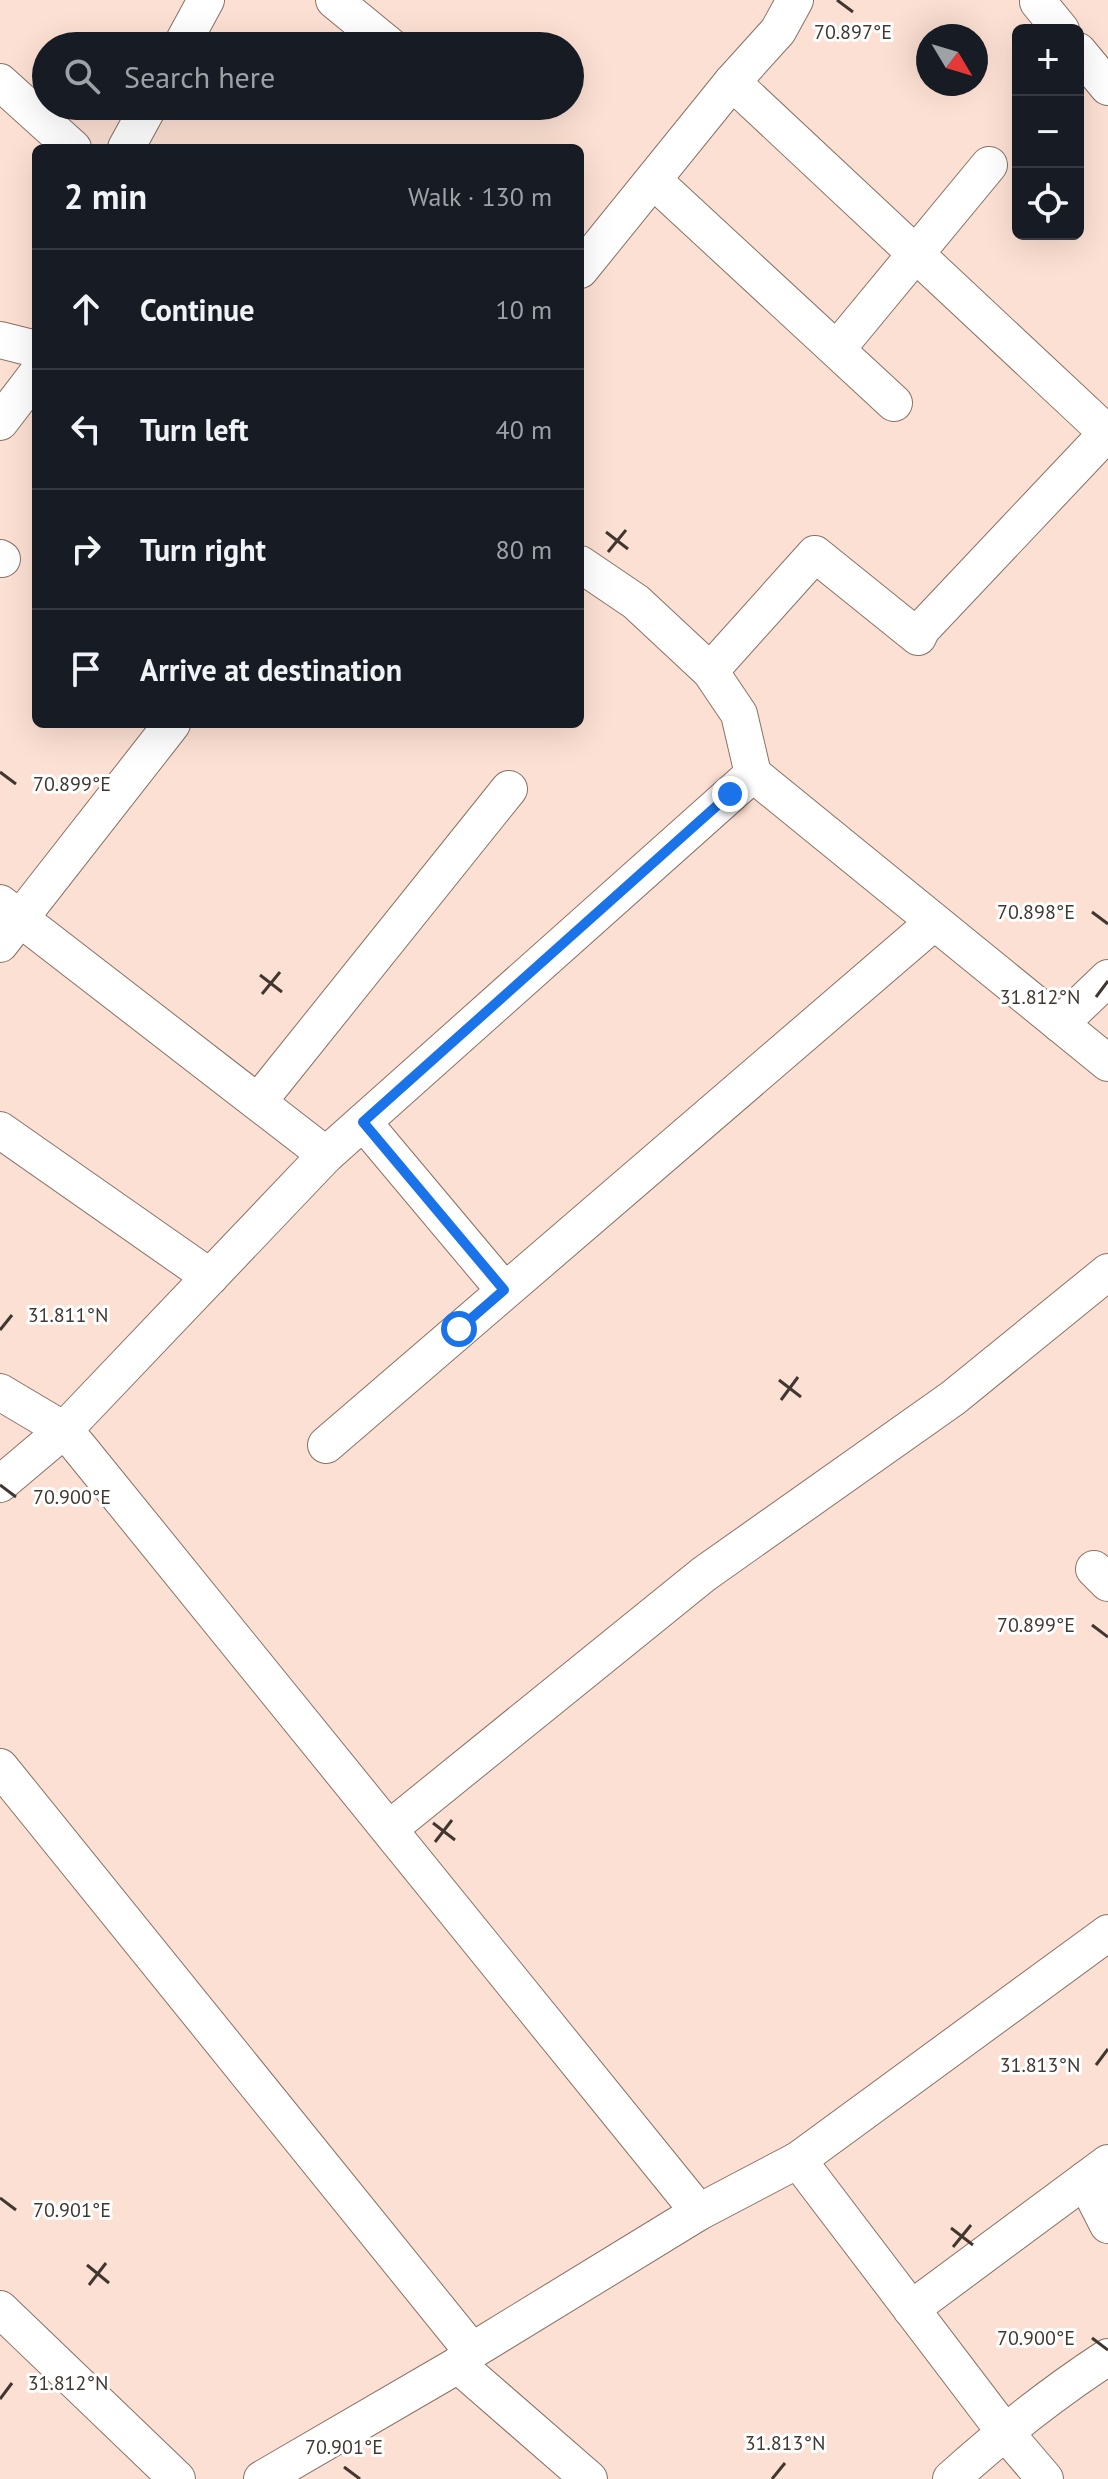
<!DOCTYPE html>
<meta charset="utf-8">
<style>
body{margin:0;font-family:"PT Sans",sans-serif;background:#242831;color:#f1f3f6}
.controls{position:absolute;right:24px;top:24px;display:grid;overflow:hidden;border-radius:12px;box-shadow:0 8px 32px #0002}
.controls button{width:72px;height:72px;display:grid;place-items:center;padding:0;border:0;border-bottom:2px solid #363941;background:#171b24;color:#f1f3f6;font:40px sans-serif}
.compass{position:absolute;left:916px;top:24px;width:72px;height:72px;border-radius:50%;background:#171b24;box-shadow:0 8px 32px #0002;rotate:128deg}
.stop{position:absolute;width:24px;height:24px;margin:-18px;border:6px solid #1a73e8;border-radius:50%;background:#fff}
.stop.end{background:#1a73e8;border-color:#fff;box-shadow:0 2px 8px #0008}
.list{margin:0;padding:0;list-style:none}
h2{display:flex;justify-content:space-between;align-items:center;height:104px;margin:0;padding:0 32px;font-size:34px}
h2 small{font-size:26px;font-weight:400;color:#9ea1a6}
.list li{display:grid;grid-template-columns:52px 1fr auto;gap:24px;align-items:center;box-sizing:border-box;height:120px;padding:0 32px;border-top:2px solid #363941}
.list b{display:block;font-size:30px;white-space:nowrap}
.list em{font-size:26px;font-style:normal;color:#9ea1a6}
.icon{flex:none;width:44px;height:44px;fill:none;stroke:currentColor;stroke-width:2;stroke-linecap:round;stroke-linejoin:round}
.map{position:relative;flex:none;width:1108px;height:2479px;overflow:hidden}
.search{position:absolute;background:#171b24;box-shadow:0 8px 32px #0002;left:32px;top:32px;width:552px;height:88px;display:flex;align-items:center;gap:20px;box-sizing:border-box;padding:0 28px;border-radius:44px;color:#9ea1a6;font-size:30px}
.panel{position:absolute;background:#171b24;box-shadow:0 8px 32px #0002;left:32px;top:144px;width:552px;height:584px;border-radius:12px}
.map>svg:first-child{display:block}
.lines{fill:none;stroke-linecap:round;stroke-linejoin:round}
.street-casing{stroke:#897164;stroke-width:38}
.street{stroke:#fff;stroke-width:36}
.route{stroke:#1a73e8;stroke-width:10}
.ticks{fill:none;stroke:#413731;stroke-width:3}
.ticks-label{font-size:20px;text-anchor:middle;fill:#413731;stroke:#fff;stroke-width:6;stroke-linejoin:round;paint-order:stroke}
</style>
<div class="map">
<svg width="1108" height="2479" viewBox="0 0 1108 2479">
<rect width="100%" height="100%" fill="#fce0d3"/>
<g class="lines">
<!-- street casing -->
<g class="street-casing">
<g id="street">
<polyline points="334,0 390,46"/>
<polyline points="1038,2 1061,30"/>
<polyline points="181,46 206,0"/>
<polyline points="1078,51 1108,87"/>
<polyline points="0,82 73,148"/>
<polyline points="732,82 1107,433"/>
<polyline points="126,148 149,106"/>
<polyline points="654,181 894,403"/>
<polyline points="580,270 732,82 778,31 795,0"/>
<polyline points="0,340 36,349"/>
<polyline points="837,349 989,165"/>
<polyline points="0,422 36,375"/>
<polyline points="0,558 2,559"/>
<polyline points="580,564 636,602 710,671 739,714 753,774 1108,1063"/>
<polyline points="710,671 815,554 918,637 922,629 1108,432"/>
<polyline points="0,903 326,1155"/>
<polyline points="0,944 172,724"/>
<polyline points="1060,1024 1108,978"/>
<polyline points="258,1102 509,789"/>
<polyline points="363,1122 504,1290"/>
<polyline points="0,1130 210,1277"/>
<polyline points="0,1392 64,1430 78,1446 699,2212"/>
<polyline points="326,1445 933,923"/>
<polyline points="0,1484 64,1430 326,1155 753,774"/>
<polyline points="1094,1569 1108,1583"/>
<polyline points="0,1767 472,2351"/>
<polyline points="389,1829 704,1574 953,1398 1108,1272"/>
<polyline points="798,2160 1004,2431 1045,2479"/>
<polyline points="1085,2180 1108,2225"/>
<polyline points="0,2309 177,2479"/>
<polyline points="911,2309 1108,2163"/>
<polyline points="458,2365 589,2479"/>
<polyline points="262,2479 458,2365 472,2351 699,2212 798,2160 1108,1933"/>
<path d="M951,2479c50,-45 100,-85 157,-122"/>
</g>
</g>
<!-- street -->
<use href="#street" class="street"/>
</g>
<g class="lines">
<!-- route -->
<polyline class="route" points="459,1329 504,1290 363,1122 730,794"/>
</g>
<!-- ticks -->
<path class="ticks" d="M837,0l16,12M606,532l22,17M608,552l18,-22M0,772l16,12M1092,912l16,12M260,975l22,17M262,994l18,-22M1096,997l12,-16M0,1330l12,-15M779,1380l22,17M781,1400l17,-23M0,1485l16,12M1092,1625l16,12M433,1823l22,17M435,1842l17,-22M1096,2065l12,-16M0,2198l16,12M951,2228l22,17M953,2247l18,-22M87,2265l22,18M89,2285l17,-22M1092,2338l16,12M0,2399l12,-16M344,2467l16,12M772,2479l13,-16"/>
<g class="ticks-label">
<text x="853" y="39">70.897°E</text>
<text x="72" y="791">70.899°E</text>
<text x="1036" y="919">70.898°E</text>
<text x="1040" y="1004">31.812°N</text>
<text x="68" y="1322">31.811°N</text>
<text x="72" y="1504">70.900°E</text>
<text x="1036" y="1632">70.899°E</text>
<text x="1040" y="2072">31.813°N</text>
<text x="72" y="2217">70.901°E</text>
<text x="1036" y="2345">70.900°E</text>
<text x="68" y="2390">31.812°N</text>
<text x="785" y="2450">31.813°N</text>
<text x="344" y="2454">70.901°E</text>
</g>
</svg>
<div class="controls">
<button>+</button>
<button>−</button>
<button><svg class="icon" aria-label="locate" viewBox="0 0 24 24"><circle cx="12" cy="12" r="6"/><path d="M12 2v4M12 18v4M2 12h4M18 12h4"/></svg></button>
</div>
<svg class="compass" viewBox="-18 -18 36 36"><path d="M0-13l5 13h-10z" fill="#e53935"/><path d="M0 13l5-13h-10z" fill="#9ea1a6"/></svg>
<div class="stop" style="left:459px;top:1329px"></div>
<div class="stop end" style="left:730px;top:794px"></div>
<div class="search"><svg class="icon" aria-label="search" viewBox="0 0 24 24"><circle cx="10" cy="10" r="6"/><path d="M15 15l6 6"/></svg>Search here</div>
<section class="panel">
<h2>2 min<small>Walk · 130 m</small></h2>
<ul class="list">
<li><svg class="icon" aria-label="ahead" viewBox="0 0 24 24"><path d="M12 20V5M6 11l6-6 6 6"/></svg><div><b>Continue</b></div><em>10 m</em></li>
<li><svg class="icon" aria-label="left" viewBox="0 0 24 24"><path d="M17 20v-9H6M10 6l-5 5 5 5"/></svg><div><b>Turn left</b></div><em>40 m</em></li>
<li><svg class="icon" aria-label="right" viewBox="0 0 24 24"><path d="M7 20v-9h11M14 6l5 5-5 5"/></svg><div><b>Turn right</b></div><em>80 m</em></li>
<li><svg class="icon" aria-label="arrive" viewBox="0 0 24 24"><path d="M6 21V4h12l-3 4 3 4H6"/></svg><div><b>Arrive at destination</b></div></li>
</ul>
</section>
</div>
